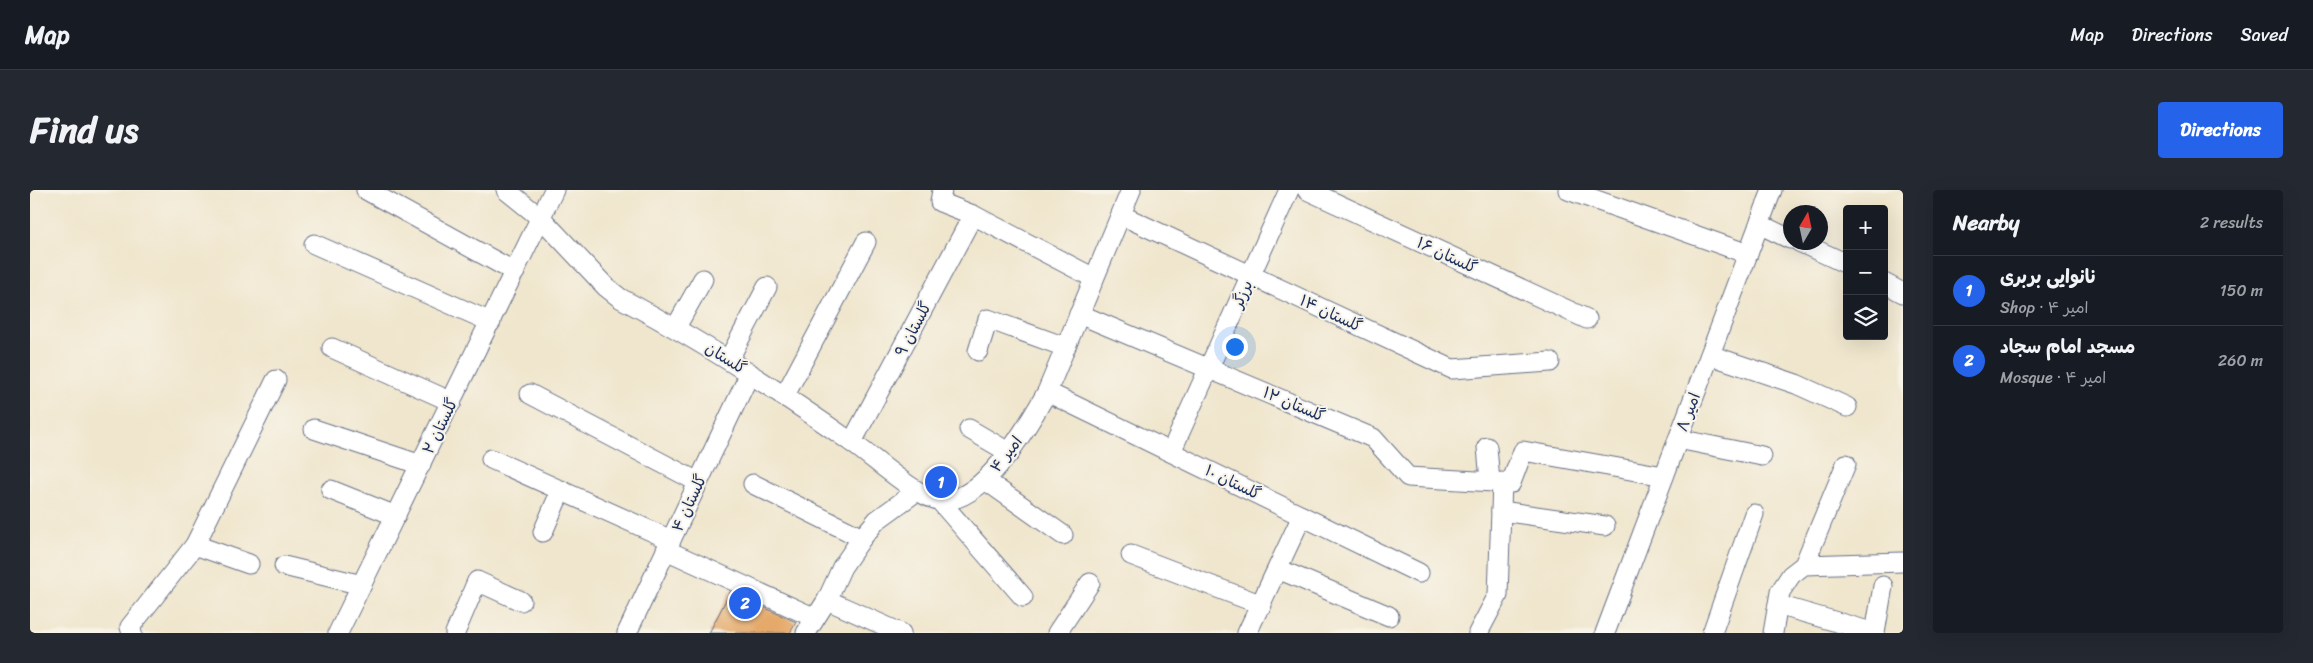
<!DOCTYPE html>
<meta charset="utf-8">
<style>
body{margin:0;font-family:Sriracha,"Playpen Sans Arabic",sans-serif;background:#242831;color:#f1f3f6}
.controls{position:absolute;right:15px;top:15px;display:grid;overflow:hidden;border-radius:5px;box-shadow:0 5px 20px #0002}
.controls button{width:45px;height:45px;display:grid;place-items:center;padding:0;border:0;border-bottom:1px solid #363941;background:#171b24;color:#f1f3f6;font:25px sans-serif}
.compass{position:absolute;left:1753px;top:15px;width:45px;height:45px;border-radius:50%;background:#171b24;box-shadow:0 5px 20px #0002;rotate:9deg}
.you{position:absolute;left:1204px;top:156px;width:18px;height:18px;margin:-12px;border:4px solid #fff;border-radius:50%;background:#1a73e8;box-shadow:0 0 0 8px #1a73e833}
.badge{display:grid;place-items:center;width:32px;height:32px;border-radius:50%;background:#2563eb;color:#fff;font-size:16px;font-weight:700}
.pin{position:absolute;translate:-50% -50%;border:2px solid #fff;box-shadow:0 1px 5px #0006}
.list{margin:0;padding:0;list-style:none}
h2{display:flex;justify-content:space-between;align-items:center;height:65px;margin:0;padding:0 20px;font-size:21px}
h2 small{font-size:16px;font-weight:400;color:#9ea1a6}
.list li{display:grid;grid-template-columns:32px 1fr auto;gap:15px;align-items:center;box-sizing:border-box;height:70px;padding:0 20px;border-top:1px solid #363941}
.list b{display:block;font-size:19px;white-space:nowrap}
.list p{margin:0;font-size:16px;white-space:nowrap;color:#9ea1a6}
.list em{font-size:16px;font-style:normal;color:#9ea1a6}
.icon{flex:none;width:28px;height:28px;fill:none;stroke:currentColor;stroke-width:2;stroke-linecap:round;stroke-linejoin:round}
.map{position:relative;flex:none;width:1873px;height:443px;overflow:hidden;border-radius:5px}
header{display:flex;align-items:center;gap:30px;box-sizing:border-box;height:70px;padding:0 25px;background:#171b24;border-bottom:1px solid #363941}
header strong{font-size:24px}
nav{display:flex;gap:28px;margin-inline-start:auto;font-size:18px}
.intro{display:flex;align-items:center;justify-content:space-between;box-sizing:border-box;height:120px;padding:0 30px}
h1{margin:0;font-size:35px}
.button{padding:12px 22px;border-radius:5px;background:#2563eb;color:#fff;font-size:18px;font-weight:700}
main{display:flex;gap:30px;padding:0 30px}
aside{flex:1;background:#171b24;border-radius:5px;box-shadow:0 5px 20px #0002}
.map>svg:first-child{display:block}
.building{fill:#e5a969}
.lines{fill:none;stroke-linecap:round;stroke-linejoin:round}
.minor-casing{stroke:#666f85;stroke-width:21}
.minor{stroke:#fff;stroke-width:19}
.labels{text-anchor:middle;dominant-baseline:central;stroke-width:4;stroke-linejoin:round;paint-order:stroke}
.street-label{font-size:16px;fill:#1b2f5e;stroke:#f7f3e8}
</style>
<header>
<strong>Map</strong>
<nav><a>Map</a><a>Directions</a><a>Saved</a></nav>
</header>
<div class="intro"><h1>Find us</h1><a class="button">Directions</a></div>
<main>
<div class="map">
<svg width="1873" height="443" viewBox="0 0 1873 443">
<rect width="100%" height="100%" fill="#f7f3e8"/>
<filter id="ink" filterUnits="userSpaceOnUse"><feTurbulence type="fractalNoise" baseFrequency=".02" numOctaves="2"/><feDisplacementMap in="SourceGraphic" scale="10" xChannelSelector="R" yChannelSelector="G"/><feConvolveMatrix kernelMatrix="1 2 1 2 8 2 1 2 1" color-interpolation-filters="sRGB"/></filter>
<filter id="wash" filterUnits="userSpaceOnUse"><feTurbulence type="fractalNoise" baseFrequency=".0096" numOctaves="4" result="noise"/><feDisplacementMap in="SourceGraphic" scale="20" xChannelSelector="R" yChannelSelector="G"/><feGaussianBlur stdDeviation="1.12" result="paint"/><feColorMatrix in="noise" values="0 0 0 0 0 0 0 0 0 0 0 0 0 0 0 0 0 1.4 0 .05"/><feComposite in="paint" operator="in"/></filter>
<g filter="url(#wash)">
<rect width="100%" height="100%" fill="#f0e6cd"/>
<g id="blocks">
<!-- building -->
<polygon class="building" points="700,402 766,432 760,443 679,443"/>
</g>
</g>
<g filter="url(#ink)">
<use href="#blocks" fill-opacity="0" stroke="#666f85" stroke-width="1"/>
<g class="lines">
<!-- minor casing -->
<g class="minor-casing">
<g id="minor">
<polyline points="336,0 485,82"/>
<path d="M476,0l36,29 64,68 14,11c80,42 156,91 231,144 21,14 65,55 88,58 44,6 90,-76 108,-108l84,-202"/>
<polyline points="912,0 910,12 943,25 1064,88"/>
<polyline points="1277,0 1557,129"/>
<polyline points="1538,0 1718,64"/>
<polyline points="1091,25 1422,179 1520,172"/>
<polyline points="1729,34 1760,49"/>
<polyline points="1769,52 1817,74"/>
<polyline points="284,54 461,132"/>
<polyline points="1854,93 1873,103"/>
<polyline points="1049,124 1343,248 1378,287 1481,293 1493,261 1634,286"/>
<polyline points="646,137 673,89"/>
<polyline points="302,158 422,212"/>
<polyline points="948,161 958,129 1035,157"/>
<polyline points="1680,165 1766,194 1817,217"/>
<polyline points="699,169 737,97"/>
<polyline points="1017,202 1389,383"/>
<polyline points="500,204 668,292"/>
<polyline points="754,207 836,52"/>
<polyline points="284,239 391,275"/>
<polyline points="939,239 980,263"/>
<polyline points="1648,249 1732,266"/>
<polyline points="822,252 943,25"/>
<polyline points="1457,257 1460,291"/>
<polyline points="1141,262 1259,0"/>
<polyline points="461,269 641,350"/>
<polyline points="955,290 1033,345"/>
<polyline points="723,294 832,348"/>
<polyline points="301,300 366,326"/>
<polyline points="909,310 993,407"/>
<polyline points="1471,321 1575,336"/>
<polyline points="513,342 531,300"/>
<polyline points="165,355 219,374"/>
<polyline points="636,360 785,428"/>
<polyline points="1101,365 1232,415"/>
<polyline points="1774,375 1816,274"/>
<polyline points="254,376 332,395"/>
<polyline points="1248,379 1359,426"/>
<polyline points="797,410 871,443"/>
<polyline points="1748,415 1845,443 1853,396"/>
<polyline points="102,443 100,437 165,355 246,190"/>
<polyline points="308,443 524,0"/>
<polyline points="425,443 447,391 491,411"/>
<polyline points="597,443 720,183"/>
<polyline points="776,443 797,410 812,377 832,348 847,330 887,301"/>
<polyline points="1027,443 1060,393"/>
<polyline points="1217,443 1272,326"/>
<polyline points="1448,443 1468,405 1472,292"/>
<polyline points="1575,443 1742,0"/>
<polyline points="1682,443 1724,324"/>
<polyline points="1743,443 1750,402 1761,385 1774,375 1873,372"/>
</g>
</g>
<!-- minor -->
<use href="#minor" class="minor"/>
</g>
</g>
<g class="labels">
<!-- street labels -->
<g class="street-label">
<text transform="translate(1417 65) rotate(25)">گلستان ۱۶</text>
<text transform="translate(1212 104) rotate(-66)">برزگر</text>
<text transform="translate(1301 123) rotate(25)">گلستان ۱۴</text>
<text transform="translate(883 139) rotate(-62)">گلستان ۹</text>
<text transform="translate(696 168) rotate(32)">گلستان</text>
<text transform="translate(1264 214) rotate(23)">گلستان ۱۲</text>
<text transform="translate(1658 222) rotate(-69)">امیر ۸</text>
<text transform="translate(410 236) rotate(-64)">گلستان ۲</text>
<text transform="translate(976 264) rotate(-52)">امیر ۴</text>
<text transform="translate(1203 292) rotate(26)">گلستان ۱۰</text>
<text transform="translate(659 313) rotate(-65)">گلستان ۴</text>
</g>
</g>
</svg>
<div class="controls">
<button>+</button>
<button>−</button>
<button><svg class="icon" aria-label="layers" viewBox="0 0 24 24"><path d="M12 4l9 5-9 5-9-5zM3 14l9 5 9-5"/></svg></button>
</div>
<svg class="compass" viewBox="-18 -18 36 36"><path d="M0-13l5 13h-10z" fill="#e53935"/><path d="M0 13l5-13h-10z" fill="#9ea1a6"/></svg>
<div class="you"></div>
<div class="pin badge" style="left:911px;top:292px">1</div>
<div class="pin badge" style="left:715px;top:413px">2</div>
</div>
<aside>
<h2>Nearby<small>2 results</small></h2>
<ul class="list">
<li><span class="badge">1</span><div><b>نانوایی بربری</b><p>Shop · امیر ۴</p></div><em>150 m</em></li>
<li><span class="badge">2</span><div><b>مسجد امام سجاد</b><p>Mosque · امیر ۴</p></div><em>260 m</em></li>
</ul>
</aside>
</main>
